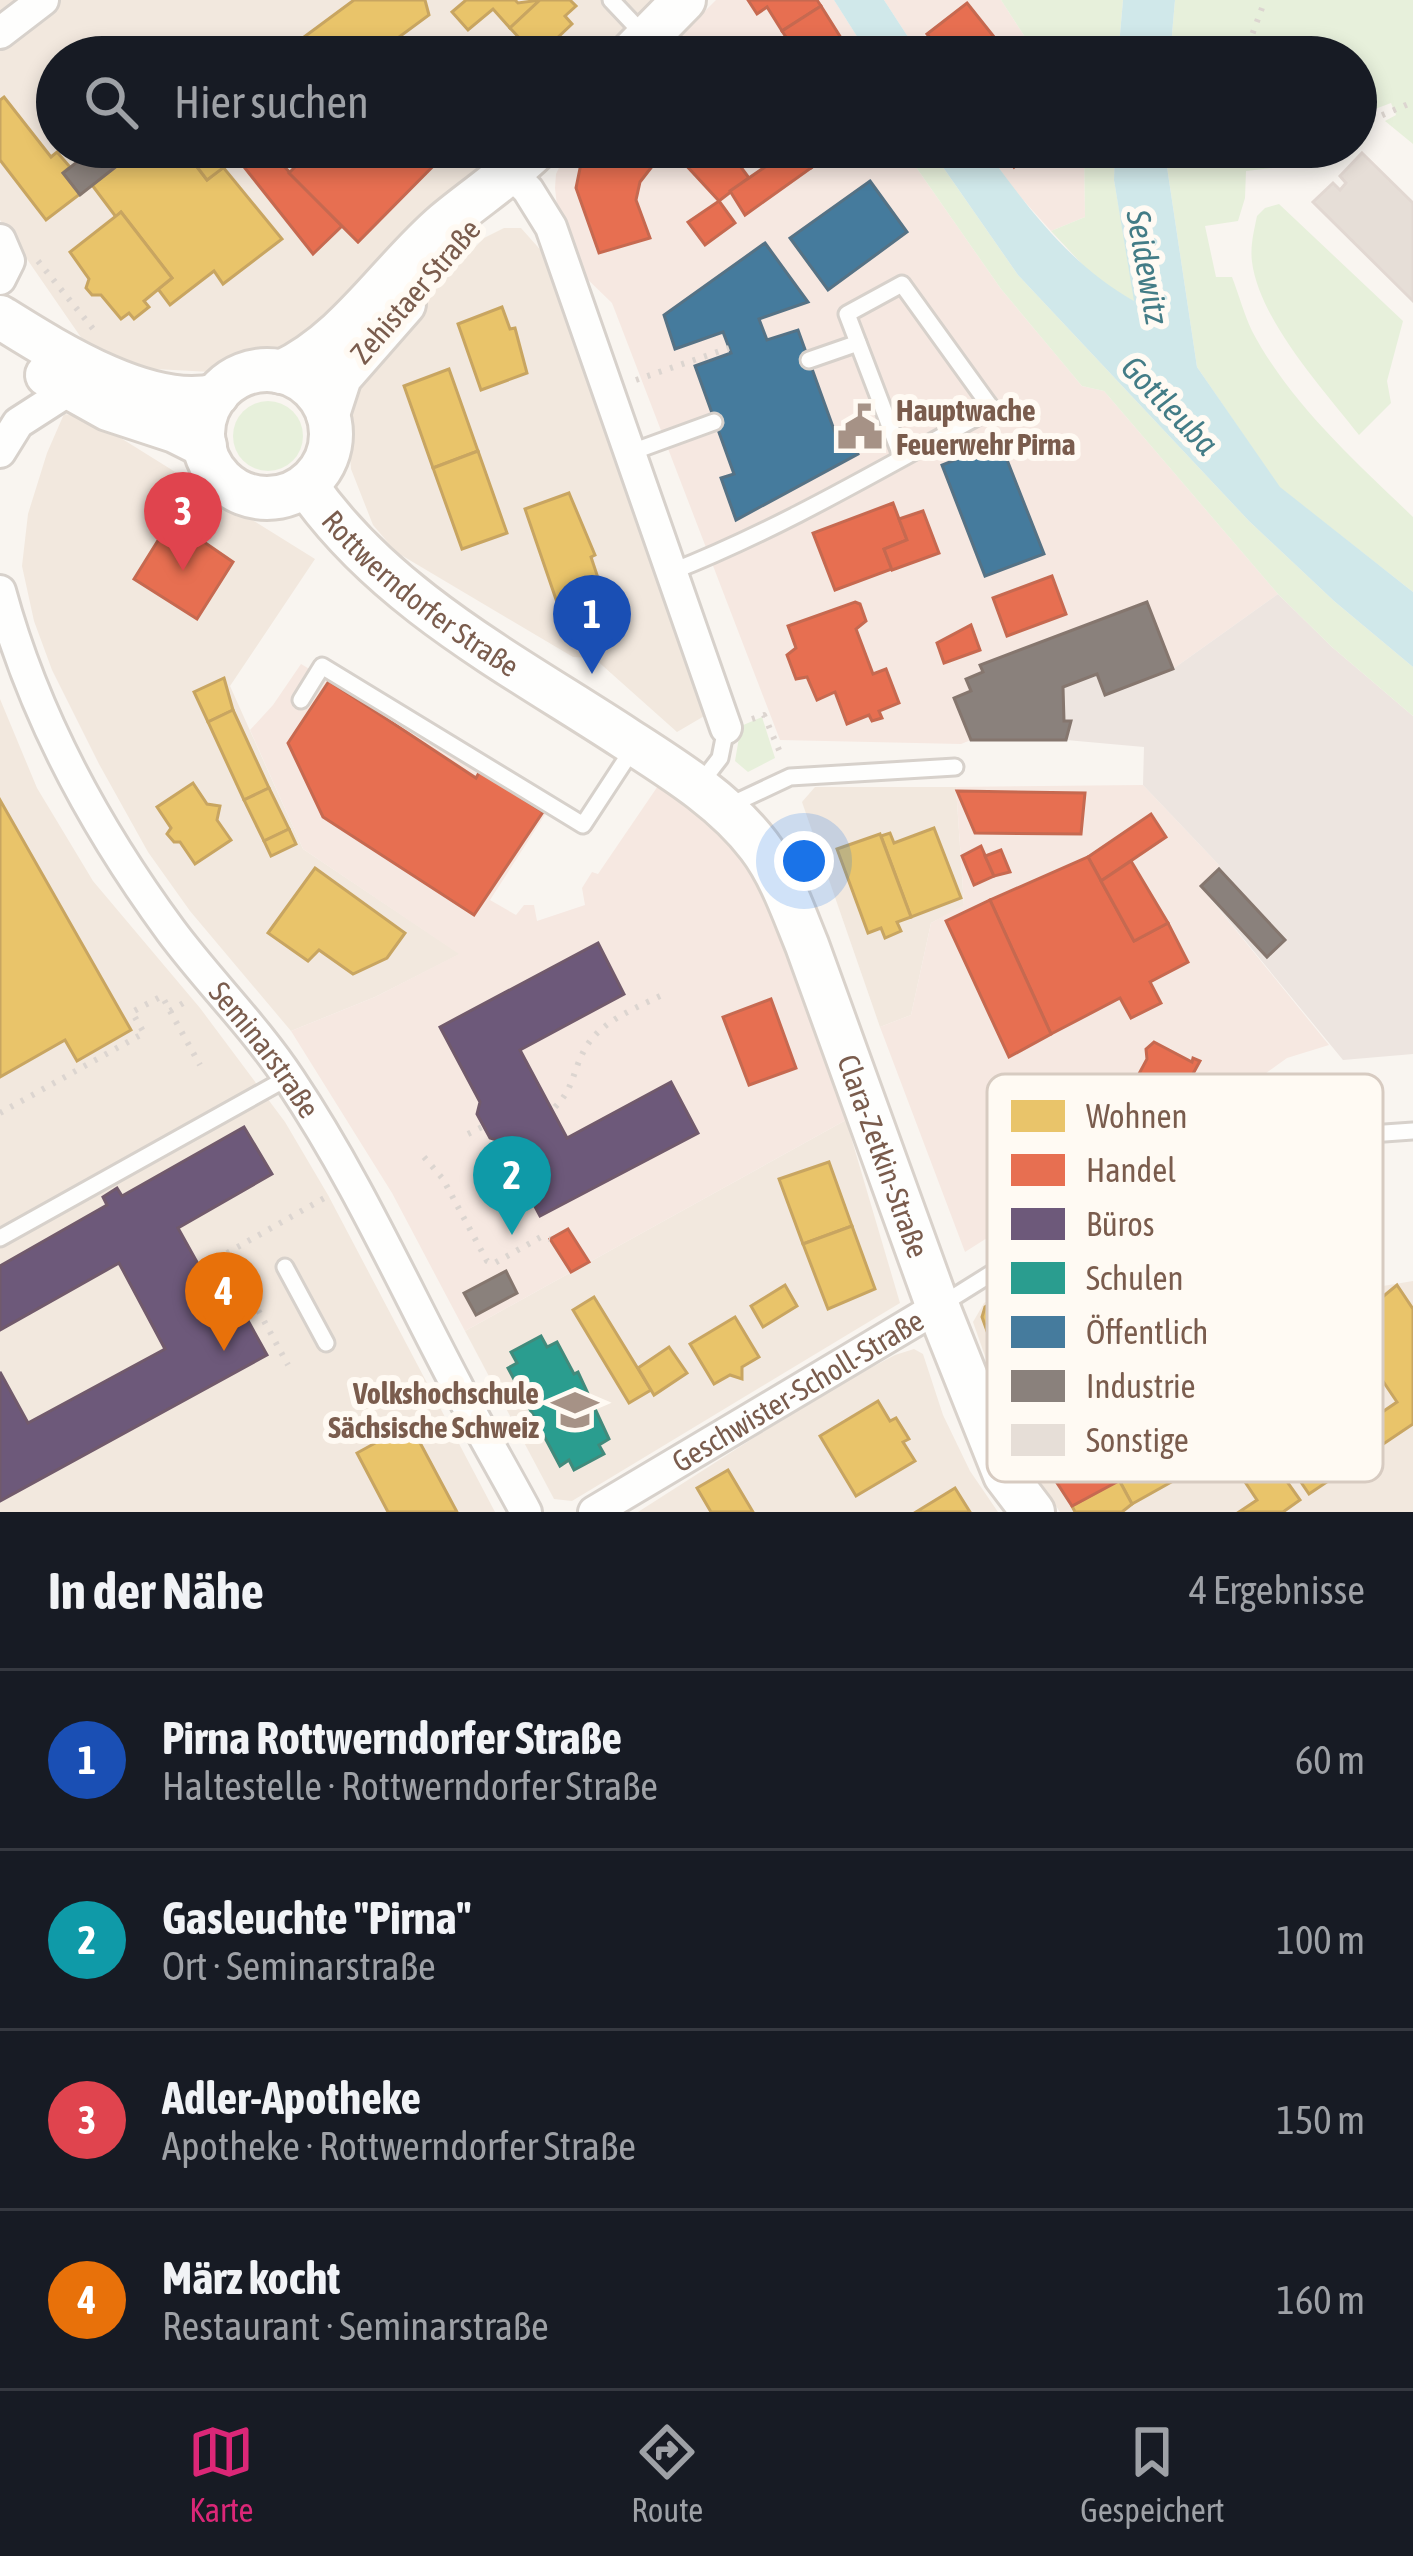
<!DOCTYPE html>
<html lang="de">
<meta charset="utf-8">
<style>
body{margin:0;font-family:"Asap Condensed",sans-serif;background:#242831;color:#f1f3f6}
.you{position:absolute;left:804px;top:861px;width:42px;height:42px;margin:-30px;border:9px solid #fff;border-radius:50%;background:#1a73e8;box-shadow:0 0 0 18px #1a73e833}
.badge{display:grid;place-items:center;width:78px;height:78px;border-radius:50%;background:#db2777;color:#fff;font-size:39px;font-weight:700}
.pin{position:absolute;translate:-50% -99px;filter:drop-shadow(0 3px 6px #0008)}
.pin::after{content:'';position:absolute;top:63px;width:42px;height:36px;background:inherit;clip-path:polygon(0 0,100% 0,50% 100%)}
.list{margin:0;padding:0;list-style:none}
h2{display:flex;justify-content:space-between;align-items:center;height:156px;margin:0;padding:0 48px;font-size:51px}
h2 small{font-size:39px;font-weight:400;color:#9ea1a6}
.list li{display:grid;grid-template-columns:78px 1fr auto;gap:36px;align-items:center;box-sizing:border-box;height:180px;padding:0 48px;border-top:3px solid #363941}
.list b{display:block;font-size:45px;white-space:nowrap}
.list p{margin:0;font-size:39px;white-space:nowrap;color:#9ea1a6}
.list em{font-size:39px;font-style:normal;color:#9ea1a6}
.icon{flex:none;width:66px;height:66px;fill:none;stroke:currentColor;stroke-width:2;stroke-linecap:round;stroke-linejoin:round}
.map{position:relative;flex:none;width:1413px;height:1512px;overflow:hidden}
.search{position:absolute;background:#171b24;box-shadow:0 6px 18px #0003;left:36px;right:36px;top:36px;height:132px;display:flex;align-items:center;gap:30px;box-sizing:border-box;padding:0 42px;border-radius:66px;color:#9ea1a6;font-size:45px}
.sheet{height:876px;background:#171b24}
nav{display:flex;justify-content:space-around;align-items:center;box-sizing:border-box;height:168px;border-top:3px solid #363941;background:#171b24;font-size:33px;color:#9ea1a6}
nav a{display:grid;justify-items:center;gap:6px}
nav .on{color:#db2777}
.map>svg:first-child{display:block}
.residential{fill:#f2e8de}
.commercial{fill:#f6e8e1}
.industrial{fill:#ede5e0}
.green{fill:#e7f0db}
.water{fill:#d0e8ea}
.homes{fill:#e9c46a;stroke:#c8a561;stroke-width:3}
.shops{fill:#e76f51;stroke:#c66950;stroke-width:3}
.offices{fill:#6d597a;stroke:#715a6c;stroke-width:3}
.schools{fill:#2a9d8f;stroke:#428a7b;stroke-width:3}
.public{fill:#457b9d;stroke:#557285;stroke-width:3}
.industry{fill:#8a817c;stroke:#85766e;stroke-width:3}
.building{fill:#e6ded7;stroke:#e2d8d2;stroke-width:3}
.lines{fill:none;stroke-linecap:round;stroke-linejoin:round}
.service-casing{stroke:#d7d1cb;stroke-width:21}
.minor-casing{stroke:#d7d1cb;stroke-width:36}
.secondary-casing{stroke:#d9d2cb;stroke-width:48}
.path{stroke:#dcd5d0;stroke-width:6;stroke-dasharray:3 9;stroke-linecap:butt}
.service{stroke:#fefefd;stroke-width:15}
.minor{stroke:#fefefd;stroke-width:30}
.secondary{stroke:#fefefd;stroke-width:42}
.labels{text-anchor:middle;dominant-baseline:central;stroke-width:12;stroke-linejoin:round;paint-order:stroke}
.street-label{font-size:30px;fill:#7a5c4d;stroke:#fffaf3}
.poi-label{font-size:30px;font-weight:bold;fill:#7a5c4d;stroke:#fffaf3;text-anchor:start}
.water-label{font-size:33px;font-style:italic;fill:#437c86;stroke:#fffaf3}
.key{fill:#fffaf3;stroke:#d7cbc1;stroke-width:3}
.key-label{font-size:33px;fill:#7a5c4d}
</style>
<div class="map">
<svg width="1413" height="1512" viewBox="0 0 1413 1512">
<rect width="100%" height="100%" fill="#f9f5f0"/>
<!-- residential -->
<g class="residential">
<polygon points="0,0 653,0 598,57 57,57 57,147 511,147 319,334 270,358 211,372 136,368 89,349 0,220"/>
<polygon points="504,228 521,228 545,255 706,715 677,732 594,658 573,657 396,552 373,525 351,469 348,432 355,390 372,352 484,238"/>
<polygon points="64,414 87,417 315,559 230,686 303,849 460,954 375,997 291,1031 190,911 148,852 99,764 52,670 34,621 22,566 28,514 47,453"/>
<polygon points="0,699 37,788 93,881 200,1008 285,1122 328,1195 495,1512 0,1512"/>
<polygon points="815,787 956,787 964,906 931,923 911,1015 880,1027 802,802"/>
<polygon points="846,1120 900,1303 572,1501 554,1499 465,1331"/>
<polygon points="1100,1227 1210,1383 1320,1302 1353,1291 1413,1281 1413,1512 1060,1512 1018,1450 973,1322 984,1303"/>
<polygon points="914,1349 923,1354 943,1415 970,1471 998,1512 638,1512 827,1391 895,1355"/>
</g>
<!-- commercial -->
<g class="commercial">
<polygon points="716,0 834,0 870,57 659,57"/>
<polygon points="884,0 1001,0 1025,37 1089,37 1087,57 921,57"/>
<polygon points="569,147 902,147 1001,289 1082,386 1104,391 1278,594 1173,669 1147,602 981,664 983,672 966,679 971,691 954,698 971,740 961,744 780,740 612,303 580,272 557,206 555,188 556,174"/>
<polygon points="984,147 1084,147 1085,217 1051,231 1016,192"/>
<polygon points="301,664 548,810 490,900 516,915 524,905 534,905 537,921 585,905 582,888 592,872 598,874 662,780 716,827 748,868 771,914 846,1120 465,1331 392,1193 291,1031 375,997 459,954 303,849 250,730 273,705"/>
<polygon points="1143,785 1220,866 1200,886 1329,1045 1287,1058 1082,1205 1069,1186 965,1252 880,1027 911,1015 931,923 964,905 956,787"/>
</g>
<!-- industrial -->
<polygon class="industrial" points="1278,594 1332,647 1413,716 1413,1054 1343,1060 1200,886 1220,866 1143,785 1144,747 1066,740 1070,722 1064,721 1063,687 1097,674 1106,694 1173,669"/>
<!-- green -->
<g class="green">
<polygon points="1001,0 1123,0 1118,57 1087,57 1088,37 1025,37"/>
<polygon points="1175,0 1413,0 1413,144 1385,121 1396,115 1391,103 1375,109 1356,107 1356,57 1170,57"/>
<polygon points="902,147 929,147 1018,275 1249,521 1334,601 1413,667 1413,716 1332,647 1278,594 1104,391 1082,386 1001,289"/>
<polygon points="1084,147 1115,147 1114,180 1135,302 1097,280 1051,231 1085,217"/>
<path d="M1164,147h136l-27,21 -27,3 -1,27 -7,23 -33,5 11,51h16c7,18 12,37 20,54 38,72 103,130 161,186v75l-134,-105 -82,-120z"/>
<path d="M1279,204l124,117 -16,60 4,22 -32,32c-36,-46 -99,-114 -107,-173 -2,-16 2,-31 5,-46l8,-8z"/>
<circle cx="268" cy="436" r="35"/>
<polygon points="762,717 775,758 748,772 735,761 741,726"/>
</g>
<!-- water -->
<g class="water">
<polygon points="834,0 884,0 921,57 870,57"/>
<polygon points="1123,0 1175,0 1170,57 1118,57"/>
<path d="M929,147h55c41,58 87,119 150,154l-20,-121 1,-33h49l33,220 83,120 133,105v75l-79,-66 -85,-80 -231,-246z"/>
</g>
<!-- homes -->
<g class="homes">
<polygon points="354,0 425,0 429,15 372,57 277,57"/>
<polygon points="466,0 515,0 518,3 540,0 510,28 493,9 468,30 452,12"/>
<polygon points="540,0 570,0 576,6 565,16 572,24 537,57 510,28"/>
<polygon points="4,97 51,157 57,152 70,167 63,173 80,194 46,220 0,160 0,100"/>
<polygon points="141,147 150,152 157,147 182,147 207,180 223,167 282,239 223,284 214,271 170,305 158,289 172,278 121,212 116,217 92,185"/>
<polygon points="182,147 251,147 207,180"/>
<polygon points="121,212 172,278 144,301 149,307 134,319 129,313 121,319 101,295 92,295 86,288 89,279 70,252"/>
<polygon points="502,307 510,329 515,328 527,373 481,390 458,324"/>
<polygon points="449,369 478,451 433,468 404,386"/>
<polygon points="478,451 507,533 462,549 433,468"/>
<polygon points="569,493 595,555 591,557 604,596 560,611 525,509"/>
<polygon points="224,678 233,710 208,722 194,692"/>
<polygon points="233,710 269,788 244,800 208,722"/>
<polygon points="193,783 207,804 220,806 217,820 231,840 195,864 180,842 174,842 167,834 171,828 157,807"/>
<polygon points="269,788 289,829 264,841 244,800"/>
<polygon points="0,800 131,1030 77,1061 65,1040 0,1077"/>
<polygon points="934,828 961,898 911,917 881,836 890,833 894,843"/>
<polygon points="289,829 296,844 271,856 264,841"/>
<polygon points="880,834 911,917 897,922 901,931 885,938 881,928 868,933 837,849"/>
<polygon points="315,868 405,933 387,958 353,974 319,950 308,961 268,933"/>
<polygon points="829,1162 852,1226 803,1244 779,1179"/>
<polygon points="852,1226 875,1289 828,1309 803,1244"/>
<polygon points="1064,1253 1099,1304 1042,1344 997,1359 982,1317 985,1307"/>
<polygon points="785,1285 797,1306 763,1327 751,1306"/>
<polygon points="1397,1285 1413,1309 1413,1424 1309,1494 1294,1472 1397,1402 1366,1356 1254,1435 1300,1500 1283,1512 1239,1512 1257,1500 1225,1452 1132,1504 1119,1480 1239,1415"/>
<polygon points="594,1297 651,1390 629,1403 573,1310"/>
<polygon points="735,1317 759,1357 742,1367 742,1379 730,1375 714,1384 690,1344"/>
<polygon points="669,1347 687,1373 654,1395 638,1368"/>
<polygon points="878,1401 890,1421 896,1418 909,1439 903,1442 915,1461 856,1496 820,1436"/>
<polygon points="410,1424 457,1512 388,1512 357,1453"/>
<polygon points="728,1470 753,1512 711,1512 697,1488"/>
<polygon points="1119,1480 1132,1504 1122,1512 1075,1512 1072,1506"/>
<polygon points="955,1488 970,1512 916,1512"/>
</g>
<!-- shops -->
<g class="shops">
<polygon points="748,0 817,0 821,6 782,31 767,7 757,14"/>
<polygon points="967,3 1010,57 945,57 927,34"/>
<polygon points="821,6 853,57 799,57 782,31"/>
<polygon points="251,147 265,147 342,226 313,254 237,158"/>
<polygon points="315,147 452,147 358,242 289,173"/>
<polygon points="590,147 645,147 657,160 640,182 636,200 650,238 599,253 576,188 583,154"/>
<polygon points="702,147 726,147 749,178 719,201 684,163"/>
<polygon points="796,147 811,168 745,215 730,191 765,167 758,156 769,148 775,159"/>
<polygon points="796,147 841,147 811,168"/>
<polygon points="998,147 1038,147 1014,167"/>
<polygon points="719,201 735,223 705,245 688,222"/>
<polygon points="893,503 907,540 884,549 892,569 835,590 813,533"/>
<polygon points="923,511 939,553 892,570 884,549 907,540 899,519"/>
<polygon points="167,526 187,539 191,533 233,562 197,619 134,579"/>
<polygon points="1052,576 1066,614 1007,636 993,598"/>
<polygon points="855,602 860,604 866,621 856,629 873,674 886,669 899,703 879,711 882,718 872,721 869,715 847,724 835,692 817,700 807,677 796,679 787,655 796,648 788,626"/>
<polygon points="971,625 980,650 944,663 937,643"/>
<polygon points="329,681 476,778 480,771 543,812 474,915 323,817 288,743"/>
<polygon points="957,791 1085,793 1081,834 975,833"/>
<polygon points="1151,814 1166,837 1101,881 1088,857"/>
<polygon points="981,846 994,876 974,885 962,856"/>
<polygon points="1001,850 1010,872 994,876 985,856"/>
<polygon points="1088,857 1134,941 1168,923 1188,962 1150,982 1161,1003 1131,1018 1120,998 1051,1034 990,900"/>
<polygon points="1131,861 1168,923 1134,941 1101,881"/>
<polygon points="990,900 1051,1034 1009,1057 946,921"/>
<polygon points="771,999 796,1068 749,1085 723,1017"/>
<polygon points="1154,1042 1192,1062 1193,1058 1200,1061 1188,1083 1182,1080 1171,1101 1166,1099 1163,1105 1155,1101 1158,1095 1134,1083 1147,1059 1146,1049"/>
<polygon points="568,1229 589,1262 571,1272 550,1239"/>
<polygon points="1067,1402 1119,1479 1128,1476 1072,1506 1022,1429"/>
</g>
<!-- offices -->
<g class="offices">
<polygon points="598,943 624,994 520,1050 567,1138 671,1082 698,1133 540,1216 500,1141 490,1138 477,1114 480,1102 440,1027"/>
<polygon points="244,1127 272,1174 178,1228 227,1316 241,1308 267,1355 0,1501 0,1372 28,1423 165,1349 119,1263 0,1330 0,1266 107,1205 103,1197 117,1188 122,1196"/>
</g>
<!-- schools -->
<polygon class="schools" points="541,1336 547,1347 557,1342 574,1374 578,1372 609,1439 599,1445 604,1454 574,1470 569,1460 560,1466 508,1368 517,1363 511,1352"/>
<!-- public -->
<g class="public">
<polygon points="870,181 907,232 828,290 790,238"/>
<polygon points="765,243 808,302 759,319 767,340 798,330 837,438 850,433 858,454 736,520 721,478 734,474 695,366 731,353 723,332 675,349 664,315"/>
<polygon points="1000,442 1044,554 985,576 942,465"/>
</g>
<!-- industry -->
<g class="industry">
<polygon points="80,147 141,147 80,195 63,173 86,155"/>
<polygon points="1147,602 1173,669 1105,695 1097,674 1063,687 1064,721 1071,721 1066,740 971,740 954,698 971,691 966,679 983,672 980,665"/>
<polygon points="1219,869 1285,940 1267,957 1201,886"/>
<polygon points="506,1271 517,1293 476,1315 464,1293"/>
</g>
<!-- building -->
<polygon class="building" points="1362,153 1413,203 1413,301 1313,202 1333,183 1340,190 1346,183 1340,176"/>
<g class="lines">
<!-- service casing -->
<g class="service-casing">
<g id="service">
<polyline points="611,0 645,36"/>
<polyline points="809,360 858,343"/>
<polyline points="629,453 714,422"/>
<path d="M671,572c112,-44 215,-106 321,-163l-90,-125 -55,30 55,144"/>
<polyline points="301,700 322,666 583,825 634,747"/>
<polyline points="700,784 720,758 726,728"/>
<polyline points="726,807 790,777 955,767"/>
<polyline points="1085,1215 1195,1391 1124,1442"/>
<polyline points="0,1238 289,1077"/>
<polyline points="285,1267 326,1343"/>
<polyline points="941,1305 1085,1215 1124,1181 1187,1147 1413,1131"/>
</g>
</g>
<!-- minor casing -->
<g class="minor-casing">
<g id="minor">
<polyline points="0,33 43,0"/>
<polyline points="511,173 528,190 551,227 726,728"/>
<polyline points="0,240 9,261 0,279"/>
<polyline points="0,452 18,423 60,396 67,387"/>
<path id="s1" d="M0,591c33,122 96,238 171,340 38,51 84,96 119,149 65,97 112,202 166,304 22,43 47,85 70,128"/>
<path id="s2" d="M594,1512l344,-205"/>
</g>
</g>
<!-- secondary casing -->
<g class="secondary-casing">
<g id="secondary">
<polyline points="628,57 684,0"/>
<path d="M0,317c56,35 150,95 217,78"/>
<circle cx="267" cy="434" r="64"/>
<path d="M281,372c67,-31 109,-102 164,-149 31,-26 64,-47 93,-76"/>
<polyline points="47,375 108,409 175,431 205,446"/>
<polyline points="328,414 340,377 404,304"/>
<path id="s3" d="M306,485c79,114 206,179 319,253 48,31 99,62 134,108 22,29 34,65 48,99l131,362 67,168 28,37"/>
</g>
</g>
<!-- path -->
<g class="path">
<polyline points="1255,57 1252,35 1265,0"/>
<polyline points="1371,120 1413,102"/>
<polyline points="38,261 94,330"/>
<polyline points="636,380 729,348"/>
<polyline points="752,719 764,715 782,757"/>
<polyline points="170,1011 200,1065"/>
<path d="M555,1107c20,-20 17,-36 31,-60 16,-27 53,-40 80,-54"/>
<polyline points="0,1113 144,1033 132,1012 162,996 170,1011 190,999"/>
<polyline points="468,1134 484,1126"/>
<polyline points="424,1157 443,1179 487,1261 493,1264 541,1237 550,1239"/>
<polyline points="227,1253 328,1196"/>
<polyline points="200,1267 227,1253 288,1365"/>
</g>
<!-- service -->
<use href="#service" class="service"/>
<!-- minor -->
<use href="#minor" class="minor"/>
<!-- secondary -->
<use href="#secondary" class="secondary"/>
</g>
<!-- icons -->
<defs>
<g id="civic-bare" transform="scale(3.6)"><path d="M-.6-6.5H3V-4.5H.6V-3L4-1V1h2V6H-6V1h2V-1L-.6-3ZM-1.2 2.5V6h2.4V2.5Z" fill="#a69286" stroke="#fffaf3" stroke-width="2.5" paint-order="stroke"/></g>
<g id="university-bare" transform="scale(3.6)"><path d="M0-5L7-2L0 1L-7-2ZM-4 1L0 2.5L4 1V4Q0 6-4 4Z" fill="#a69286" stroke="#fffaf3" stroke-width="2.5" paint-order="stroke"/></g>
</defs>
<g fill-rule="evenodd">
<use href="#civic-bare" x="860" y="427"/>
<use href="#university-bare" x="575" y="1410"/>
</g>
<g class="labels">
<!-- street labels -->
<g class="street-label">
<text transform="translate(415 291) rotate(-49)">Zehistaer Straße</text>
<text stroke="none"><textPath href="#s3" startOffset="159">Rottwerndorfer Straße</textPath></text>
<text stroke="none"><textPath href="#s1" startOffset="534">Seminarstraße</textPath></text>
<text stroke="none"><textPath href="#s3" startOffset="918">Clara-Zetkin-Straße</textPath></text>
<text stroke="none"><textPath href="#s2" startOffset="237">Geschwister-Scholl-Straße</textPath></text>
</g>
<!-- poi labels -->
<g class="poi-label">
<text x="896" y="410">Hauptwache<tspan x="896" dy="34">Feuerwehr Pirna</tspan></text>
<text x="539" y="1393" text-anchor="end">Volkshochschule<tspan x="539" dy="34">Sächsische Schweiz</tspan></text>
</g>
<!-- water labels -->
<g class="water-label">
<text transform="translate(1148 267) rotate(80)">Seidewitz</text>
<text transform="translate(1170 405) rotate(46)">Gottleuba</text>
</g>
</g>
<!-- legend -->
<rect x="987" y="1074" width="396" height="408" rx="18" class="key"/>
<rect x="1011" y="1100" width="54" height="32" fill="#e9c46a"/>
<rect x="1011" y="1154" width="54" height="32" fill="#e76f51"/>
<rect x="1011" y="1208" width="54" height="32" fill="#6d597a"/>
<rect x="1011" y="1262" width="54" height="32" fill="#2a9d8f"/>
<rect x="1011" y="1316" width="54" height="32" fill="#457b9d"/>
<rect x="1011" y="1370" width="54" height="32" fill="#8a817c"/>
<rect x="1011" y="1424" width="54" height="32" fill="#e6ded7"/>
<g class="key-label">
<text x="1086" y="1128">Wohnen</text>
<text x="1086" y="1182">Handel</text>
<text x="1086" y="1236">Büros</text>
<text x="1086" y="1290">Schulen</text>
<text x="1086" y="1344">Öffentlich</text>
<text x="1086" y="1398">Industrie</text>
<text x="1086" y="1452">Sonstige</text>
</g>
</svg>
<div class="you"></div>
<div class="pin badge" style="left:592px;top:674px;background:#1a4fb4">1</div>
<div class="pin badge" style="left:512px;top:1235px;background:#0f9aa8">2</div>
<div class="pin badge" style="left:183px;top:571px;background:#e0444e">3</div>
<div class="pin badge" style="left:224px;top:1351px;background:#e8710a">4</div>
<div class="search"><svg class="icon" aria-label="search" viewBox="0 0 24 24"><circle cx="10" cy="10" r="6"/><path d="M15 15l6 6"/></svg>Hier suchen</div>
</div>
<section class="sheet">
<h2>In der Nähe<small>4 Ergebnisse</small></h2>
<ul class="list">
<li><span class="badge" style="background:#1a4fb4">1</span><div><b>Pirna Rottwerndorfer Straße</b><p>Haltestelle · Rottwerndorfer Straße</p></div><em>60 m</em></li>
<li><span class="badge" style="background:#0f9aa8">2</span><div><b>Gasleuchte &quot;Pirna&quot;</b><p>Ort · Seminarstraße</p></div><em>100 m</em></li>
<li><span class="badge" style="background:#e0444e">3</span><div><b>Adler-Apotheke</b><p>Apotheke · Rottwerndorfer Straße</p></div><em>150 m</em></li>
<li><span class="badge" style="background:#e8710a">4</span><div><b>März kocht</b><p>Restaurant · Seminarstraße</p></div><em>160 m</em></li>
</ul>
</section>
<nav>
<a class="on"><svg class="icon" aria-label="map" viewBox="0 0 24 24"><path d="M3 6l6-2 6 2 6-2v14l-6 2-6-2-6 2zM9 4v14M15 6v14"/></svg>Karte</a>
<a><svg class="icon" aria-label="directions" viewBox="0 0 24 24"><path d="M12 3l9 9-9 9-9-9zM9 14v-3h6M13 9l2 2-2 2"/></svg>Route</a>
<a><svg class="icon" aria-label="saved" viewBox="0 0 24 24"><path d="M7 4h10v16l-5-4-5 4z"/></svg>Gespeichert</a>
</nav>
